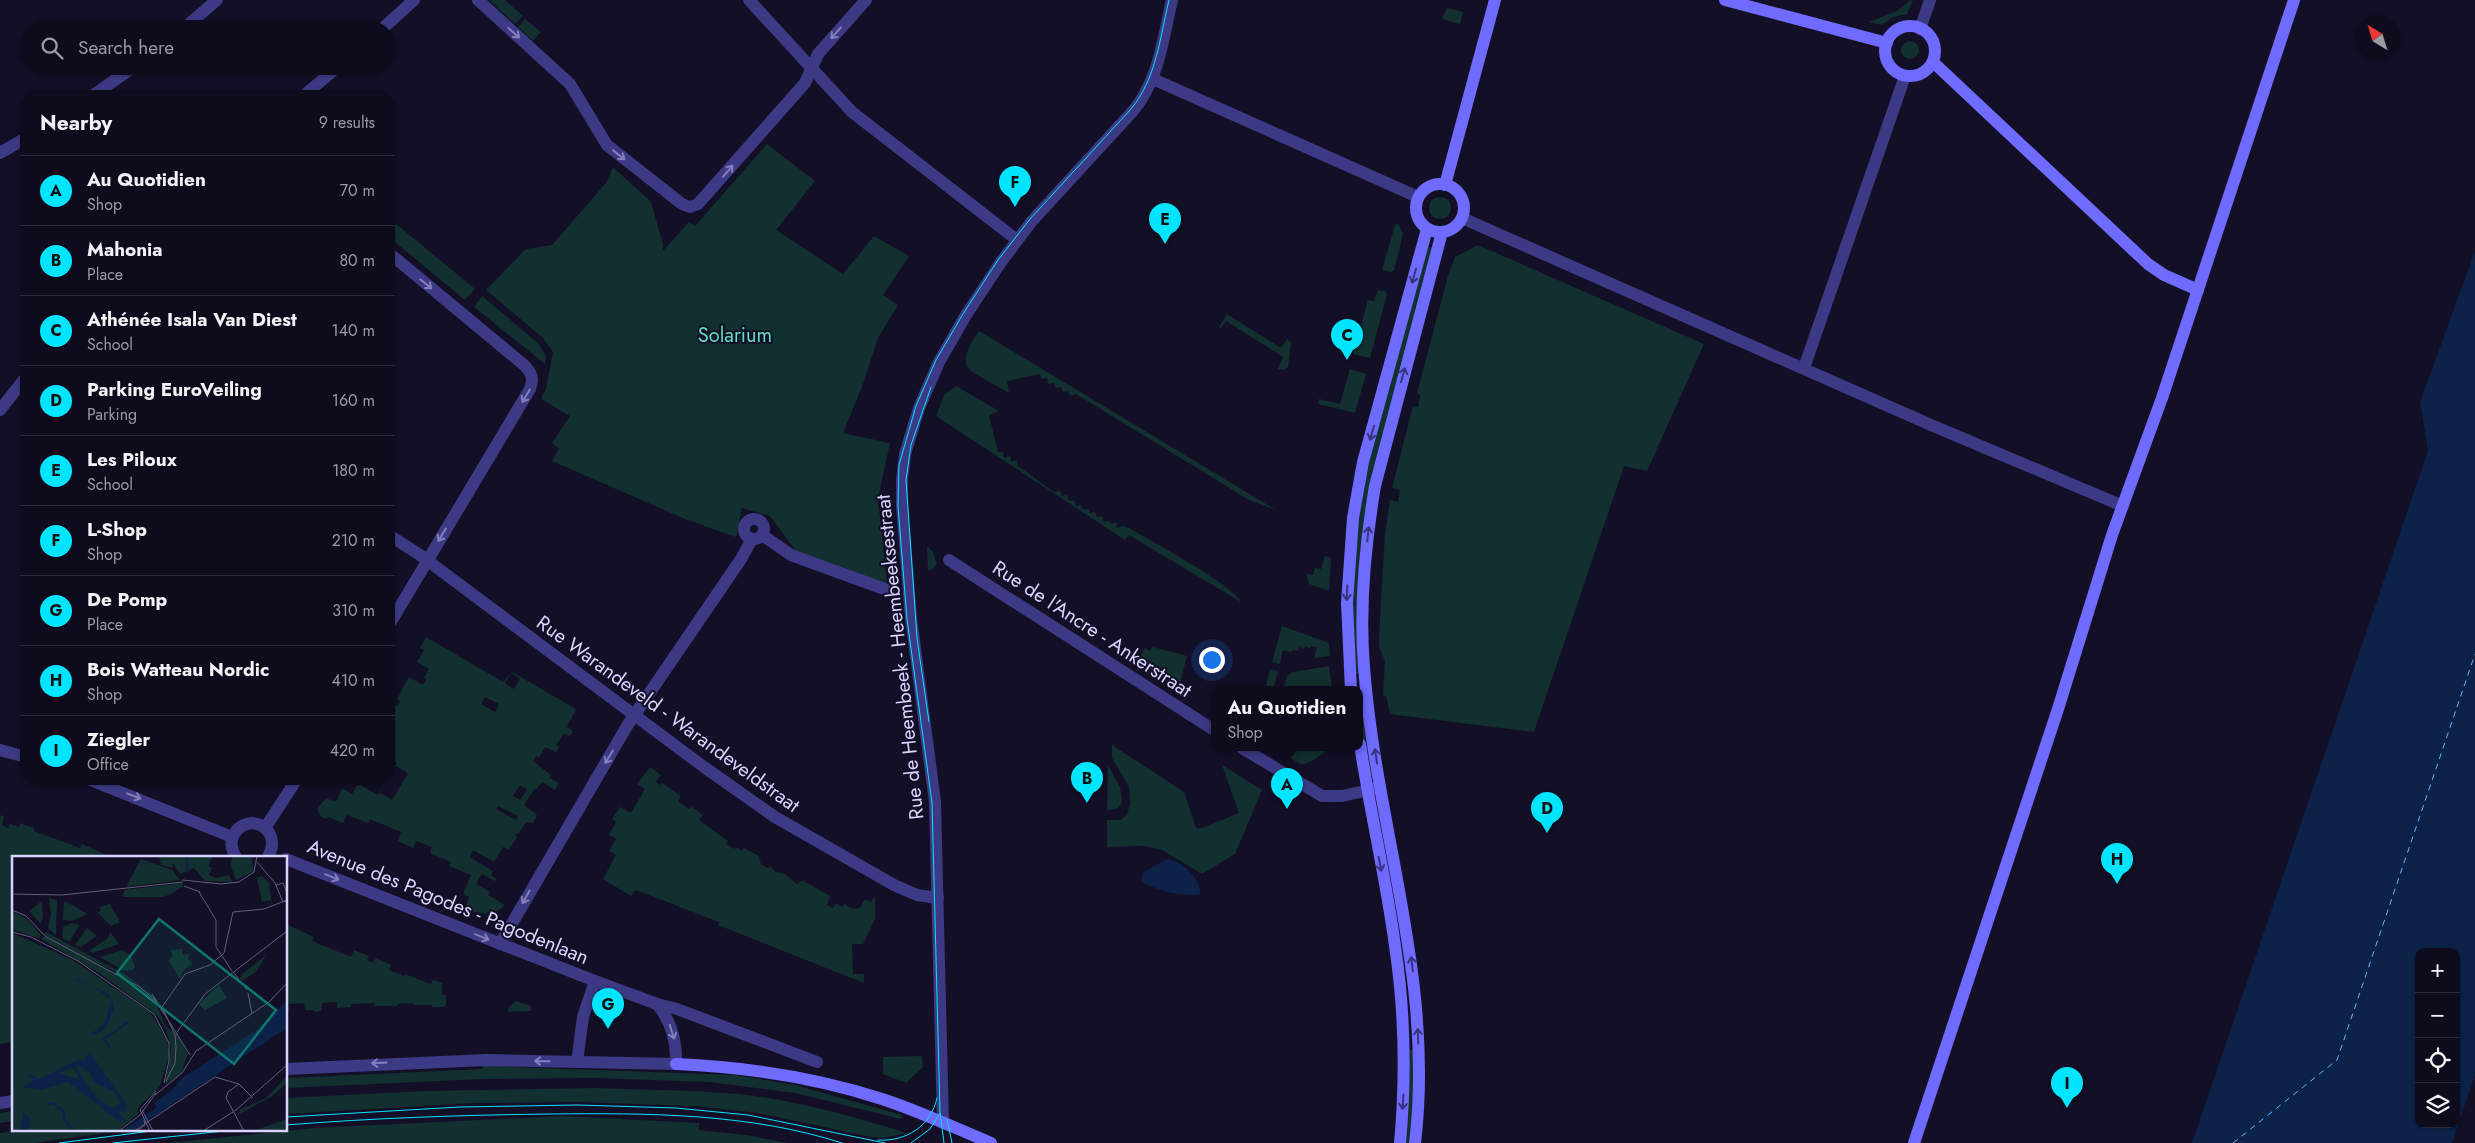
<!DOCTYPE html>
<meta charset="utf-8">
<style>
body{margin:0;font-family:Jost,sans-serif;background:#1c1929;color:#f1f3f6}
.controls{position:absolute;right:15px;bottom:15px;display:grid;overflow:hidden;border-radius:10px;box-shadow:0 1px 4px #0004}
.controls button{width:45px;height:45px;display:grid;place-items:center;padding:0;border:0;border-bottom:1px solid #2e2b3b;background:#0e0b1c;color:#f1f3f6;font:25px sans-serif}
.compass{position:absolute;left:2355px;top:15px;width:45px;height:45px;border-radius:50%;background:#0e0b1c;box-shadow:0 1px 4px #0004;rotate:322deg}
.you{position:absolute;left:1211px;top:659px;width:18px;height:18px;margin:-12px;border:4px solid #fff;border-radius:50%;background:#1a73e8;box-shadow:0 0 0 8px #1a73e833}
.badge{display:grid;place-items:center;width:32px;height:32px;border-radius:50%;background:#00e5ff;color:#111;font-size:16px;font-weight:700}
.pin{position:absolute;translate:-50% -41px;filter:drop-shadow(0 1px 2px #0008)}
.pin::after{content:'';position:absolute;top:26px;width:18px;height:15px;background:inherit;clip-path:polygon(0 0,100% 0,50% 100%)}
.popup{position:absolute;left:1211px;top:686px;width:152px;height:65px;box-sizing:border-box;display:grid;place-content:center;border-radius:10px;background:#0e0b1c;filter:drop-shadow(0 1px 4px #0005);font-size:16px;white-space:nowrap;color:#9b9ba3}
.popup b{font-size:19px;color:#f1f3f6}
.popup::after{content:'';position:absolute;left:50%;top:100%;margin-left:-10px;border:10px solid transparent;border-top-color:#0e0b1c}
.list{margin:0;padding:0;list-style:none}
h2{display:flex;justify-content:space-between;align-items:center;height:65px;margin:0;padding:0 20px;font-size:21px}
h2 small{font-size:16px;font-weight:400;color:#9b9ba3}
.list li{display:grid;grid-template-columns:32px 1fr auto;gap:15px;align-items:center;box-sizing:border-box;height:70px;padding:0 20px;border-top:1px solid #2e2b3b}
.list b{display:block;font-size:19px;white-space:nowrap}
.list p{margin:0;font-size:16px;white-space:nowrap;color:#9b9ba3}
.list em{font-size:16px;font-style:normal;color:#9b9ba3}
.icon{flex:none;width:28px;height:28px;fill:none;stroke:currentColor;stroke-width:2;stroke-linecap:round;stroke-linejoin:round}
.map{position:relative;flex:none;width:2475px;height:1143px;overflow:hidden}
.search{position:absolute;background:#0e0b1c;box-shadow:0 1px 4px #0004;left:20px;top:20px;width:375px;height:55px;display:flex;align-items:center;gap:12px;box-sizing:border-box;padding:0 18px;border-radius:28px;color:#9b9ba3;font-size:19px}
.panel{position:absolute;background:#0e0b1c;box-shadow:0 1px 4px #0004;left:20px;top:90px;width:375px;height:695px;border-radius:20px}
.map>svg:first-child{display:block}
.green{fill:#12302f;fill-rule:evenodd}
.water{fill:#0c2248;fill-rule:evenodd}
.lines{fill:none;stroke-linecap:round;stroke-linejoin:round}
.ferry{stroke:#62b6ff;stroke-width:1;stroke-dasharray:6 5;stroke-linecap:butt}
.street{stroke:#3d3a85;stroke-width:12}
.secondary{stroke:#6f6bff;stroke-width:12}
.tram{stroke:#00e5ff;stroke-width:1}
.oneway{stroke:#837fbc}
.oneway2{stroke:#38347d}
.labels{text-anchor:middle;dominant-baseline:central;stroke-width:4;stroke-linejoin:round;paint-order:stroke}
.park-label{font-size:20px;fill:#5fe0c0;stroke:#130f26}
.street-label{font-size:20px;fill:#d9d4ff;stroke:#130f26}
.inset-river{fill:none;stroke:#0c2248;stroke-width:2.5}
.inset-road{fill:none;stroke:#625e7d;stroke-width:1}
.view{fill:#0f766e;fill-opacity:0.15;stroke:#0f766e;stroke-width:2.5}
.inset-edge{fill:none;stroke:#d9d4ff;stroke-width:2.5}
</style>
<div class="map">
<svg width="2475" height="1143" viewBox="0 0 2475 1143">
<rect width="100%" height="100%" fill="#130f26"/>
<!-- green -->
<g class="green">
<polygon points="489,0 505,0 523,16 515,24"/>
<polygon points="1910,0 1913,1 1907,14 1893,17 1882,25 1869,22 1897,11"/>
<polygon points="1447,8 1463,12 1460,24 1442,19"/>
<polygon points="525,19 541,32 533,41 518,27"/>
<circle cx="1910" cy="50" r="9"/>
<polygon points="767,144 815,181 776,230 843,274 874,236 909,256 883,295 898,305 878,338 862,387 843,433 890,443 878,498 887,584 796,551 770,516 742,508 736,537 685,519 552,461 559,448 552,443 570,416 541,399 546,388 553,352 543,338 486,290 526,249 552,245 606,183 613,167 651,202 663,244 662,252 689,222 695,226"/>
<circle cx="1440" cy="208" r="11"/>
<polygon points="389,218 475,289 465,300 389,237"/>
<polygon points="1398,223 1403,234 1394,270 1391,272 1382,270 1395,225"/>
<polygon points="1478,245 1704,344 1647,471 1624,466 1534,732 1390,714 1386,696 1383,696 1385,661 1379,647 1379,637 1385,534 1390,500 1398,502 1400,490 1392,488 1413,406 1418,407 1420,395 1417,393 1448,276 1455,257"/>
<polygon points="1426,246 1433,248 1381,443 1361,673 1354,674 1350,628 1358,521 1369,462"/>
<polygon points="1378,290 1385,291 1387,294 1370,358 1353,354 1368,300 1374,301"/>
<polygon points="482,296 539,344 546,357 545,364 474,307"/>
<polygon points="1227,314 1281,348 1287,339 1291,342 1288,367 1284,370 1278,369 1283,357 1226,321 1221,328 1219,327"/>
<path d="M979,331l297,179 -27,-10 -173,-106 -6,2 -2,-5 -5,1 -2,-5 -5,1 -2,-5 -6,1 -1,-6 -6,1 -1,-5 -33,7 2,12 -37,-21c-14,-12 -1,-28 7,-41z"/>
<polygon points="1350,369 1366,374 1355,413 1318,404 1319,399 1340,404"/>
<path d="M956,386l43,25 -10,4 9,37h5l1,6 6,-2 1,6 6,-2 1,6 36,26 6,-1 2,5 5,-1 2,6 5,-1 2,6 5,-1 2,5 5,-1 2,4 5,-1 2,5 5,-1 2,6 5,-1 2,3 5,-2 1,6 6,-2 6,2c22,13 103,56 112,74l-112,-67 -4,5 -189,-124 8,-21z"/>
<polygon points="927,546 933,552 937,564 934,568 928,571"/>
<polygon points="1325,556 1331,558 1329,591 1309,584 1306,574 1313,575 1315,568 1321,569"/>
<polygon points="1282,626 1329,643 1330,656 1314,658 1317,647 1311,646 1310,648 1305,646 1304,649 1299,647 1298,651 1292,650 1291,652 1283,650 1280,664 1272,662"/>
<path d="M426,637l77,45 9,-10 64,37 -9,18 6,4 -3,5 -6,-3 -8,12 3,2 -3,5 -11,-5 -6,11 -3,-2 -3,5 18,14 -2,3 10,5 -4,7 -13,-8 -5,7 -2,-1 -11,17 13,10 -4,8 -7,-1 -7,11 -4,1 2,3 -8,13 -6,-3 -9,15 -21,-12 -3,7 23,14 -2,5 6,3 -2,2 -13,-7 -6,10 14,8 -2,3 17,10c-12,12 -26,9 -40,4l4,-12 -6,-3 8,-19 -22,-9 2,-4 -21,-9 2,-6 -16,-6 -3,7 -15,-7 3,-9 -31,-13 -2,4 -21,-8 -4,8 -15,-6 -1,2 -6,-2 -4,-8 9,-11 7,3 4,-1 5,-12 10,6 6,-10 20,11 10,-16 -8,14 12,7 16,-27 -12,-7 -7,11 8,-14 -8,-6v-47l4,-5 4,1 3,-5 -3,-2 12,-22 14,8 3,-5 -2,-2 5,-9 -12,-7 7,-12 -4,-2zM511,673l9,6 -6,10 -9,-6zM485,697l14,7 -4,8 -14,-8zM520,785l7,5 -7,10 -7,-4zM498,806l20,10 -2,4 -20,-11z"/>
<polygon points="1153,647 1187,656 1179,687 1137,661 1145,648 1149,651"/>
<polygon points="1329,666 1332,690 1283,690 1287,676 1293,672"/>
<polygon points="1270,669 1278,671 1273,690 1265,690"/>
<polygon points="1360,698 1364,698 1375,775 1368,776 1360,718"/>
<polygon points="1112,745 1184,792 1196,828 1200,829 1239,813 1222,765 1262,790 1235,854 1202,874 1162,850 1144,846 1107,847 1107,820 1121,820 1127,814 1130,804 1129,786 1112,758"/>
<polygon points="1274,748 1331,748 1312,761 1302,765"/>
<polygon points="1108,765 1120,787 1122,803 1118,808 1107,811"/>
<polygon points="650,767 661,775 656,782 660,785 662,783 681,796 678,801 689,809 695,803 692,807 703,815 699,820 728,841 726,844 735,849 736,847 742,851 744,848 759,856 758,858 761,861 760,864 768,868 770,866 776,872 785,874 797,884 802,880 830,896 827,905 833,908 836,903 842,907 844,904 854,909 860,908 865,899 871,902 875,896 875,919 863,944 852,944 853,974 864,974 864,983 718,925 719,922 636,890 631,896 603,879 616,855 609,851 616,839 609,834 616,822 612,819 620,807 631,813 645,789 637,784"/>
<polygon points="0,815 4,817 2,825 8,828 10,824 19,827 20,823 34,828 34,831 80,848 82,844 111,857 14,857 14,1038 12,1039 12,1042 0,1044"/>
<polygon points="286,924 314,937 312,941 351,957 354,950 369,956 367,960 373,963 376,958 391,965 389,970 404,976 405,974 431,984 433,980 442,983 442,995 446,995 446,1004 444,1007 432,1007 431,1005 413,1005 412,1003 398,1004 397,1006 374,1006 374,1003 351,1004 351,1007 337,1008 337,1002 322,1003 322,1011 314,1012 313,1010 305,1010 304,1003 288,1004 289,1011 286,1011"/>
<polygon points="516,1001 531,1006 531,1011 508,1012 508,1008"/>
<polygon points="1408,1050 1415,1050 1411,1143 1404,1143"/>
<polygon points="922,1056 923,1067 906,1083 883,1074 883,1057"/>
<polygon points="483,1063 510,1067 735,1075 795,1085 902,1115 901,1119 795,1093 709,1082 595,1078 482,1079 286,1088 286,1078 483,1069"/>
<path d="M597,1088c47,2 95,2 141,6 57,6 114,22 168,39l-22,5 -13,-1 -113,-24 -63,-7 -117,-4 -106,1 -186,11v-16l140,-7z"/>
<polygon points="14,1111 14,1121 0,1123 0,1113"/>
<polygon points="563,1116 699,1123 699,1130 747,1135 787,1143 169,1143 315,1128"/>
<polygon points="24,1129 136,1129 33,1143 0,1143 0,1133"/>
</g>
<!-- water -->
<g class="water">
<path d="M2475,251v824l-23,68h-260l236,-692 -8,-49zM2419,952h37v172h-37z"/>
<path d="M1166,859c14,0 36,20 34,35 -12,4 -50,-4 -59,-14l2,-7z"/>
</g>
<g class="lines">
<!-- ferry -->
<polyline class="ferry" points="2233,1143 2337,1060 2475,654"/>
<!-- street -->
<g class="street">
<polyline points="478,0 570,84 607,145 682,204 690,207 698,204 805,83 818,54 866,0"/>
<polyline points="749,0 852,112 1017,240"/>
<polyline points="183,29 217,0"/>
<polyline points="382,29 414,0"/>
<polyline points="1920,29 1930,0"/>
<polyline points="1153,79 1418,197"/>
<polyline points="92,96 135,66"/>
<polyline points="303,96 339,66"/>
<polyline points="0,153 26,138"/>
<polyline points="1462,218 1931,425 2123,506"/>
<path d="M389,253l135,112c8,8 10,14 6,24l-141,236"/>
<polyline points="1804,368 1905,76"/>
<polyline points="0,410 26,377"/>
<circle cx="754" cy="529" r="10"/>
<polyline points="389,535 420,555 704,767 775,817 894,885 917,895 938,898"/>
<polyline points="762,535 791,555 887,590"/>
<polyline points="949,560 1214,730"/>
<polyline points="1242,748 1322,796 1342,796 1378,788"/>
<polyline points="0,750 26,757"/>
<polyline points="88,779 232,837"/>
<polyline points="265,828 297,779"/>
<path d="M236,857c-10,-15 -2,-32 16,-34 18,2 25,18 16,34"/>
<polyline points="286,859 595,981 657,1004 677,1009 817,1062"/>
<polyline points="500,944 627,726 741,559 752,539"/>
<polyline points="577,1062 583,1017 595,981"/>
<path d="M286,1069l200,-9 190,4c1,-23 -5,-43 -19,-60"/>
<polyline points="0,1103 14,1101"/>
<path d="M943,1123l-8,-321 -24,-184 -9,-113v-26l3,-25 14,-46 20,-46 27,-47 35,-53 31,-41 101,-110c26,-31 30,-73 39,-111"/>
</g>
<!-- secondary -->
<g class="secondary">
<polyline points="1725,0 1887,43"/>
<circle cx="1910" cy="51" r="25"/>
<polyline points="1933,62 2148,264 2164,275 2198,290"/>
<circle cx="1440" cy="208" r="24"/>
<polyline points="1445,185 1495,0"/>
<polyline points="1351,690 1347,603 1353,518 1363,462 1427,229"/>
<path d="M1360,744c10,68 26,134 35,202 10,66 11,131 5,197"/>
<path d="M676,1064c70,3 139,13 206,35 37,12 73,29 109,44"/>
<path d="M1415,1143c20,-164 -39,-315 -51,-476 -5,-60 1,-121 11,-181l67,-254"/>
<polyline points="1914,1143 2058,709 2112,535 2162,398 2294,0"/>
</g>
<!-- tram -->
<g class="tram">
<polyline points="929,722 917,638 906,480 911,445 931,387"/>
<polyline points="286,1117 460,1107 578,1105 676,1108 748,1115 885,1143"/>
<polyline points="947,1119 952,1143"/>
<path d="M286,1125c88,-7 176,-10 264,-11 97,-1 199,-1 292,29"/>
<path d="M878,1140c28,2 53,-14 59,-42"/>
<polyline points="59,1143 167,1129"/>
<polyline points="113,1143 242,1129"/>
<polyline points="911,1143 930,1129 940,1113"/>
<path d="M944,1143l-4,-31 -8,-309 -25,-184 -9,-113 1,-41 17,-59 20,-46 27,-46 35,-54 32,-41 101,-110c25,-30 29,-71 38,-109"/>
</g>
</g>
<!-- one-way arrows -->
<defs><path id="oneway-shaft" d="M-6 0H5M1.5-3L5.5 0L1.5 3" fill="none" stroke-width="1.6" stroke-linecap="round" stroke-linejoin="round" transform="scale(1.25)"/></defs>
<g class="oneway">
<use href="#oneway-shaft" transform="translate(514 33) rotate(42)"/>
<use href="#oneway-shaft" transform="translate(836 33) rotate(131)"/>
<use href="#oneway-shaft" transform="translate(619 155) rotate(38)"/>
<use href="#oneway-shaft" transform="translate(728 171) rotate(-49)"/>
<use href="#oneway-shaft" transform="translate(426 284) rotate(39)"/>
<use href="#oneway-shaft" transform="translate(526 396) rotate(121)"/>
<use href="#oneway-shaft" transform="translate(442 535) rotate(121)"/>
<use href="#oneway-shaft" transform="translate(609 757) rotate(121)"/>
<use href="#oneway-shaft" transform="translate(134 796) rotate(21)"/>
<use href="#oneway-shaft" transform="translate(332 877) rotate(22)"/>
<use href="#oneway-shaft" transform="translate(526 897) rotate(119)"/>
<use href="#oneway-shaft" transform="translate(482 937) rotate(22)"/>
<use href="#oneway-shaft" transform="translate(672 1032) rotate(72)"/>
<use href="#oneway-shaft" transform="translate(542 1061) rotate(-179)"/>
<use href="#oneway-shaft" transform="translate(379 1063) rotate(177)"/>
</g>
<g class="oneway2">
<use href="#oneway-shaft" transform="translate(1414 276) rotate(106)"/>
<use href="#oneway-shaft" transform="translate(1403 375) rotate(-75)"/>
<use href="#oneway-shaft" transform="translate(1372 433) rotate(106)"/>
<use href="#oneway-shaft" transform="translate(1368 534) rotate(-84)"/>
<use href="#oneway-shaft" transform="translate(1347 593) rotate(93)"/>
<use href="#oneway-shaft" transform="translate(1376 756) rotate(-98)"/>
<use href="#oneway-shaft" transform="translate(1380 864) rotate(79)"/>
<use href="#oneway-shaft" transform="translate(1412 964) rotate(-97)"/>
<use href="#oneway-shaft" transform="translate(1418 1036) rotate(-92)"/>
<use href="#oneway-shaft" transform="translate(1403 1102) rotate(93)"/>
</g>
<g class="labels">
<!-- park labels -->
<g class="park-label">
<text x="735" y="335">Solarium</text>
</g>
<!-- street labels -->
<g class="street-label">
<text transform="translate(1092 629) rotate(33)">Rue de l'Ancre - Ankerstraat</text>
<text transform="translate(900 657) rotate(-96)">Rue de Heembeek - Heembeeksestraat</text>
<text transform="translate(668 714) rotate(36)">Rue Warandeveld - Warandeveldstraat</text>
<text transform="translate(448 902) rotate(22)">Avenue des Pagodes - Pagodenlaan</text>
</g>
</g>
<!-- overview -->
<g transform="translate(12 856)">
<rect width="275" height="275" fill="#130f26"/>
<path d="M147,0h54l-5,10 4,2 -3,7 7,3 13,-3 3,7 -27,-1 -11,-13 -14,6 -7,-11 -1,5 -11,-3zM221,0h18l3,15 -18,9 -6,-16zM129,3l31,11 8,10 -54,7zM250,20l7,7 3,22 -2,-5 -8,2 -5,-24zM170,27l1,3 -10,7 -10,4h-40l1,-7zM37,42l8,2 -1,35 -8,-7 3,-13zM30,45l1,15 -2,8 -12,-13zM52,45l10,5 13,8 -15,7 -9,-1zM98,48l10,18 -9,4 -15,-15 4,1v-5zM0,55l14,7 15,17 -2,3 -27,-8zM60,67l8,2 -11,17 -7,-4 1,-11zM75,72l10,8 -16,11 -6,-2zM34,76l80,43 29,22 5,9 -12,-12 -14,-11 -18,-11 -28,-13 45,25 22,17 10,24 10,9v-4l13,24 -7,19 -11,9 -2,-2 1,3 -4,2 6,-37 -5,-19 -9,-14 -58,-42 -58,-34 2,-3 33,19 -32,-20zM98,76l9,12 -26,9 -4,-2 19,-13zM0,77l59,26 79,53 17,27 2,16 -9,31 -22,22v6l-20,17h-106zM155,80l4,14 11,-1v6l8,-1 -2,5 5,5 -9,6 -4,9 -11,-18 3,-5zM110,94l8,5 5,12 -3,3 -8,1 -24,-14zM254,99l-9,16 -15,10 -2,-2 1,-4zM207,129l8,13 -22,12 -6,-6zM275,220v7l-16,14 -34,18 4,-6 25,-11zM274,263l1,12h-34z" fill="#12302f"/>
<path d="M64,123l25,11 7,4 4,6 2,9 -7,16 -9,9h-7l14,-11 6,-23 -17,-13 -21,-7zM275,145v27l-155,103h-10l35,-24 -3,-4 17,-12 11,-13 75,-48zM77,196l38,52 -2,8 -9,-1 11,10 -6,1 -6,-4 -47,-36 -27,8 -19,-3 12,-7 -7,-7 13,6 37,-19h7zM66,209l12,8 4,9 21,10 5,11 -7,6 -15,-9 -22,-32zM58,212l4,1 6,11 -21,-7zM11,256l7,6 -1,13h-9z" fill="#0c2248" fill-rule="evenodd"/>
<path class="inset-river" d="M175,0v16M98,191l-6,-8 24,-17M36,248l5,-1 11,9 1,9 9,10M135,261l67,-47 6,-7v-8h11l56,-37M115,275l16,-12"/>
<path class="inset-road" d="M245,6l18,21 8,19 4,-1M170,24l39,4 18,-2 15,-10 3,-16M264,29l7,-2 4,10M172,30l16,6M187,36l17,28v27l16,24M1,38l49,1 121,-13M0,54l14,6 20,21 92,49 16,13 10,15M0,76l19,5 47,24 76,53 15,29v17l-5,23M222,117l13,17M236,137l4,21M140,138l38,61M165,176l28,-38 82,-63M154,225l9,-18 1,-16 -1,-12 -13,-28 23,-33 25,-9 14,-12 9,-41 31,-3 23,-9M227,228l-11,8 -2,6 18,33M143,239l27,-22 14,-22 73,-49 18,-19M130,254l11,21M107,275l21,-16 16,-22M122,275l81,-54 24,7 14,14M125,275l8,-6 -1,-5M138,275l-10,-21 16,-19M191,275l33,-21 51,-45"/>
<path class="view" d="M147,63l117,91 -42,54 -117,-91z"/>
<rect width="275" height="275" class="inset-edge"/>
</g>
</svg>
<div class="controls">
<button>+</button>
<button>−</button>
<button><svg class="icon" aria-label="locate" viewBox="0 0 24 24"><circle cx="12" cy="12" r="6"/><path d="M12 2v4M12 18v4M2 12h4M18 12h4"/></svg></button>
<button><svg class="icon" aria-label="layers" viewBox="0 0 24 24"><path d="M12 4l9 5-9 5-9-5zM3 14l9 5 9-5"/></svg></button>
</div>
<svg class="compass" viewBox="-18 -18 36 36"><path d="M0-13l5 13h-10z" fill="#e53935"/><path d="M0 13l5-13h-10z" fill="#9b9ba3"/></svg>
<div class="you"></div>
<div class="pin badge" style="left:1287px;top:809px">A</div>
<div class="popup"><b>Au Quotidien</b>Shop</div>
<div class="pin badge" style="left:1087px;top:803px">B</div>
<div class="pin badge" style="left:1347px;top:360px">C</div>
<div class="pin badge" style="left:1547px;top:833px">D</div>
<div class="pin badge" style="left:1165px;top:244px">E</div>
<div class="pin badge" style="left:1015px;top:207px">F</div>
<div class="pin badge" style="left:608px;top:1029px">G</div>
<div class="pin badge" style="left:2117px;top:884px">H</div>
<div class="pin badge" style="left:2067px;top:1108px">I</div>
<div class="search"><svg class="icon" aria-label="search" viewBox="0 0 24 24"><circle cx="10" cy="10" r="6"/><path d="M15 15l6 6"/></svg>Search here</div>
<section class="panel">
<h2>Nearby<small>9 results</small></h2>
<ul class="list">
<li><span class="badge">A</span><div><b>Au Quotidien</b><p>Shop</p></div><em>70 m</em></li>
<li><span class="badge">B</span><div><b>Mahonia</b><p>Place</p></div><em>80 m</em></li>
<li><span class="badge">C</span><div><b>Athénée Isala Van Diest</b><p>School</p></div><em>140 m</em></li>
<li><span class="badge">D</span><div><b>Parking EuroVeiling</b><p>Parking</p></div><em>160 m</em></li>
<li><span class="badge">E</span><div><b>Les Piloux</b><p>School</p></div><em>180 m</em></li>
<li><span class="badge">F</span><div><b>L-Shop</b><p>Shop</p></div><em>210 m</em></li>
<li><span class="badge">G</span><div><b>De Pomp</b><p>Place</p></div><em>310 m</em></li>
<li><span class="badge">H</span><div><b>Bois Watteau Nordic</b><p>Shop</p></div><em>410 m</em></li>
<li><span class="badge">I</span><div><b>Ziegler</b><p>Office</p></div><em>420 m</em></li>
</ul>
</section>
</div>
